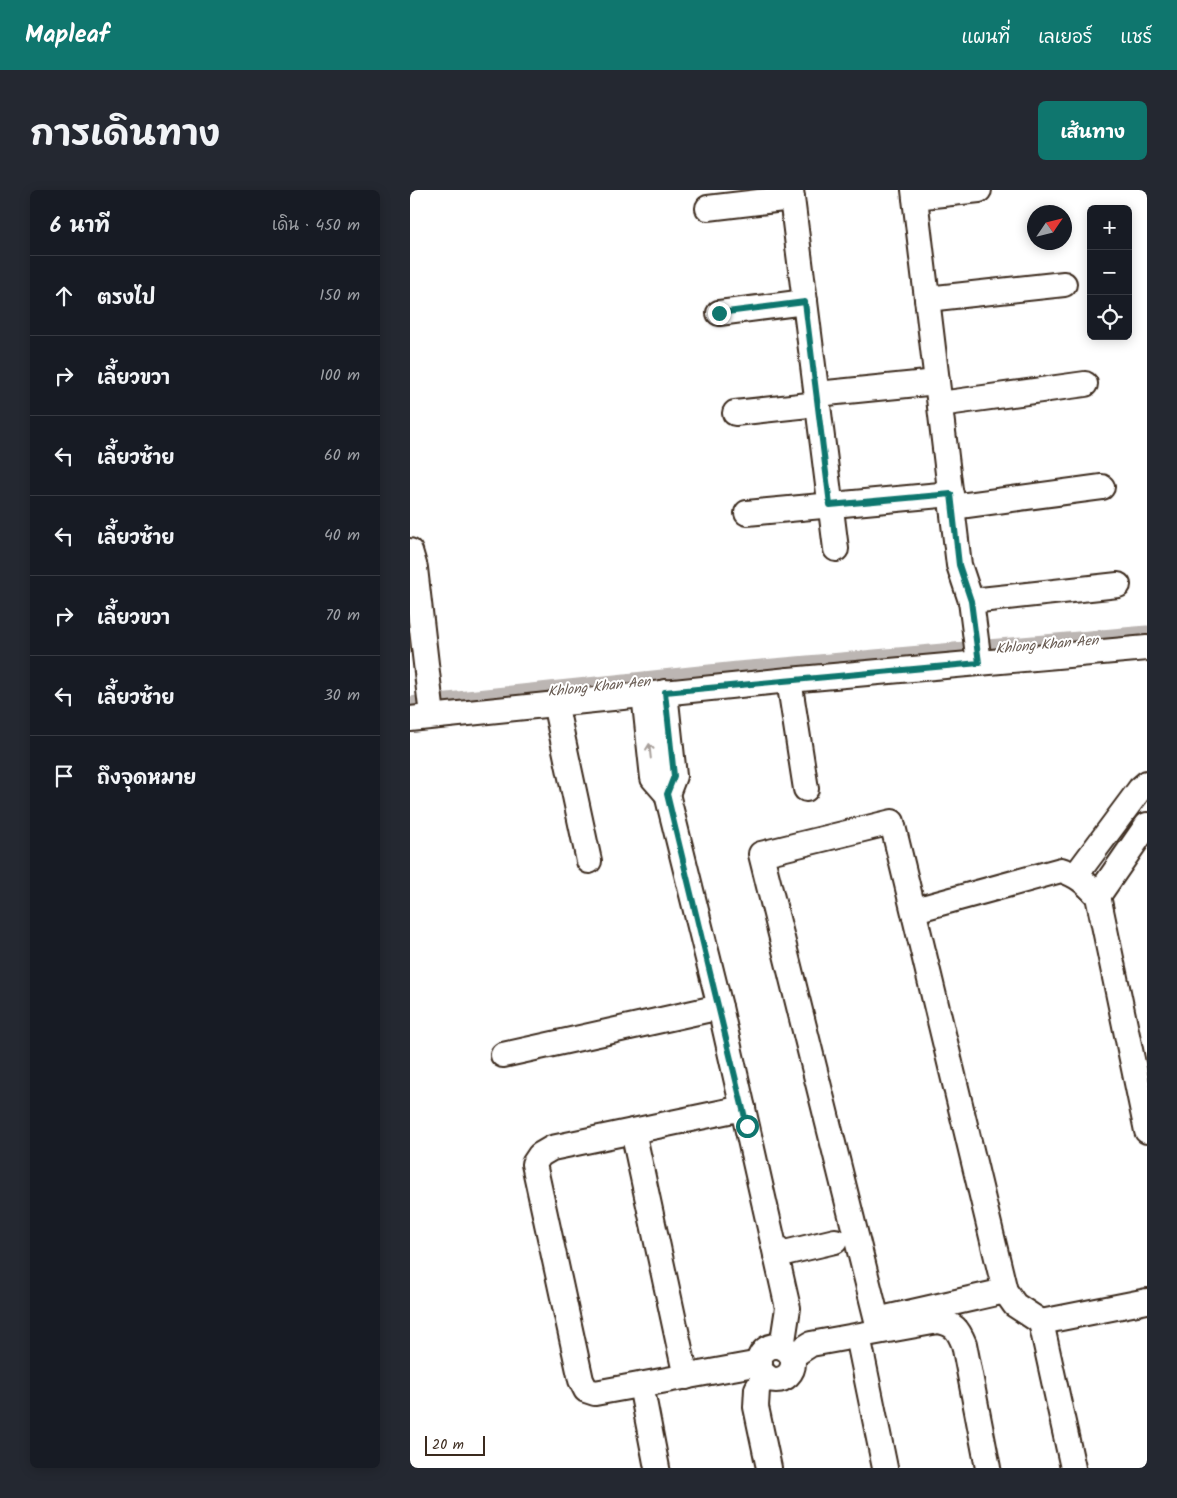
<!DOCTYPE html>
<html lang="th">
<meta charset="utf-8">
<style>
body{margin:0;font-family:Kalam,"Playpen Sans Thai",sans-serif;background:#242831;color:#f1f3f6}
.controls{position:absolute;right:15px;top:15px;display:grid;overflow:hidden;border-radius:8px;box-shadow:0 2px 12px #0003}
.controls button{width:45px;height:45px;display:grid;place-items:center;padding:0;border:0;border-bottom:1px solid #363941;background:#171b24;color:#f1f3f6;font:25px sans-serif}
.compass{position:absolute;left:617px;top:15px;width:45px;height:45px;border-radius:50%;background:#171b24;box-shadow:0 2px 12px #0003;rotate:55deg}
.scale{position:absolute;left:15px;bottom:12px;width:60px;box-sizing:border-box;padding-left:5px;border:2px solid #3b2a1e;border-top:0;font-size:14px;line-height:18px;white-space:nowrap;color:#3b2a1e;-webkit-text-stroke:4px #fff;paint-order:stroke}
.stop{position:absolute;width:15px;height:15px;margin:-11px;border:4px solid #0f766e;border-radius:50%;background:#fff}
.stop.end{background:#0f766e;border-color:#fff;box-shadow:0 1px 5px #0008}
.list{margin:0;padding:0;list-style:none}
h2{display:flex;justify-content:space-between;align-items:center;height:65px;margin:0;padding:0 20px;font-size:21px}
h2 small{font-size:16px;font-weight:400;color:#9ea1a6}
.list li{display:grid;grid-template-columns:32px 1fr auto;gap:15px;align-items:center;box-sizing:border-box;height:80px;padding:0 20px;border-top:1px solid #363941}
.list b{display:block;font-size:19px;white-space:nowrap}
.list em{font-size:16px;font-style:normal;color:#9ea1a6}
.icon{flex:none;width:28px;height:28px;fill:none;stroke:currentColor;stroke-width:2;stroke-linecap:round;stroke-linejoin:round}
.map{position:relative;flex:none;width:737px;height:1278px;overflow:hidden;border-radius:8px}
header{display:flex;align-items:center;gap:30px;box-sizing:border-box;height:70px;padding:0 25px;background:#0f766e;color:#fff}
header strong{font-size:24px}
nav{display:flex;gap:28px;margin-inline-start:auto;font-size:18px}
.intro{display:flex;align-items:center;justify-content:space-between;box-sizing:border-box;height:120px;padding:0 30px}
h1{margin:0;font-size:35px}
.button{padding:12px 22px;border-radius:8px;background:#0f766e;color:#fff;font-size:18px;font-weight:700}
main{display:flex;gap:30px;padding:0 30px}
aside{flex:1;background:#171b24;border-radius:8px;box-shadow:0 2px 12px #0003}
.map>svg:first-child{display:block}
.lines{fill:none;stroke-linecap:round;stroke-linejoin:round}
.canal{stroke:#bcb6b3;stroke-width:21}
.minor-casing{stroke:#3b2a1e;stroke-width:28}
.minor{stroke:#fff;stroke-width:24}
.oneway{stroke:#a79f9a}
.route{stroke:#0f766e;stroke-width:6}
.labels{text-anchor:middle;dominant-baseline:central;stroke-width:4;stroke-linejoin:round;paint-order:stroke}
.water-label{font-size:14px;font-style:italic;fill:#685b52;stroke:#fff}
</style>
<header>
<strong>Mapleaf</strong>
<nav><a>แผนที่</a><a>เลเยอร์</a><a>แชร์</a></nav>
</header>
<div class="intro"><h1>การเดินทาง</h1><a class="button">เส้นทาง</a></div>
<main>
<aside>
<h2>6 นาที<small>เดิน · 450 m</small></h2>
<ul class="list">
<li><svg class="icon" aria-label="ahead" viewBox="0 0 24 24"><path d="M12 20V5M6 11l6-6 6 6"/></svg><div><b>ตรงไป</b></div><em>150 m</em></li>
<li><svg class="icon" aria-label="right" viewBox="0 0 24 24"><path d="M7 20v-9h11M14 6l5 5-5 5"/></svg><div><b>เลี้ยวขวา</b></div><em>100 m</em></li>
<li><svg class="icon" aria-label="left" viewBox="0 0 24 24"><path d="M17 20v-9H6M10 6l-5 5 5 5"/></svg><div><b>เลี้ยวซ้าย</b></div><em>60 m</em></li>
<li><svg class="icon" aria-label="left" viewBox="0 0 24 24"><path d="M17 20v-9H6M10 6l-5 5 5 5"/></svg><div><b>เลี้ยวซ้าย</b></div><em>40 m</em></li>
<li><svg class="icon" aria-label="right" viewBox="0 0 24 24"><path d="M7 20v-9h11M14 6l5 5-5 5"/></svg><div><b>เลี้ยวขวา</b></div><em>70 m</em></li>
<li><svg class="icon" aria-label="left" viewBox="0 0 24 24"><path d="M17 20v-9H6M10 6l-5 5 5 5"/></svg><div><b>เลี้ยวซ้าย</b></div><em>30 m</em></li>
<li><svg class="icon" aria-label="arrive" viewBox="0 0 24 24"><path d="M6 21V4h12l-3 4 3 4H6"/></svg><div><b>ถึงจุดหมาย</b></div></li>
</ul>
</aside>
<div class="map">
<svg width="737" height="1278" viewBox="0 0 737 1278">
<rect width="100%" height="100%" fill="#fff"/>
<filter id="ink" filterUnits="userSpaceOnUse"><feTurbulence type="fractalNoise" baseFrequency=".02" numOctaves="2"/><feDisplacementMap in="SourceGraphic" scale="10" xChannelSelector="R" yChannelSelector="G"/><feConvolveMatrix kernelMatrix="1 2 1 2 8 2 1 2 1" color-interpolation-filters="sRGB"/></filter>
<g filter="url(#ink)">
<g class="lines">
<!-- canal -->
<polyline class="canal" points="0,517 328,482 737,446"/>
<!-- minor casing -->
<g class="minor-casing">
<g id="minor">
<polyline points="381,0 426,359"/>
<polyline points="504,0 549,375 561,411 569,473"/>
<polyline points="505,7 569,0"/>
<polyline points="298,18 382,8"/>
<polyline points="517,109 654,94"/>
<polyline points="309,123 395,112"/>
<polyline points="407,204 527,192"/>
<polyline points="530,214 675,194"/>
<polyline points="325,223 408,214"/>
<polyline points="542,317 692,297"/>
<polyline points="337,323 541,304"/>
<polyline points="0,361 5,378 22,526"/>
<polyline points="561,411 708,395"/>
<polyline points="379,490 396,599"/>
<polyline points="255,502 264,586 257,604"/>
<polyline points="234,504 243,588 257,604 310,817 378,1118 372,1157"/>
<polyline points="145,513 179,671"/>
<polyline points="0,529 379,490 737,458"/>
<polyline points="666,685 730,599 737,593"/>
<polyline points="688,706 737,635"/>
<path d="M505,720l146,-40c17,5 25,13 37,26l49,235"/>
<polyline points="93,865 310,817"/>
<polyline points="333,918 142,958 130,965 124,974 171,1190 176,1200 185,1203 350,1173"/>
<polyline points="223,941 276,1187"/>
<polyline points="366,1065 425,1051"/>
<polyline points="595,1101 467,1130 351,664 482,632 595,1101 605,1115 631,1132 737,1111"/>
<polyline points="631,1132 663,1278"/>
<polyline points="448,1146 475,1278"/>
<circle cx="366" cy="1173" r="17"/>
<path d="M382,1166l19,-12 127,-23c16,3 20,8 26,23l24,124"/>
<polyline points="355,1185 347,1199 346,1217 359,1278"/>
<polyline points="231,1195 247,1278"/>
</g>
</g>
<!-- minor -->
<use href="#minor" class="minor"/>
</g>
<!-- one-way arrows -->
<defs><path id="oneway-shaft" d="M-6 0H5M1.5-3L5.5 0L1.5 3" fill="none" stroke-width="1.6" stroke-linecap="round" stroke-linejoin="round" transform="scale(1.25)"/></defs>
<use class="oneway" href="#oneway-shaft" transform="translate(240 561) rotate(-96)"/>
</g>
<g class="lines" filter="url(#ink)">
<!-- route -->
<polyline class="route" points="309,123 395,112 420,315 541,304 549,375 561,411 569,473 255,502 264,586 257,604 337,936"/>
</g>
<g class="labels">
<!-- water labels -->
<g class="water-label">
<text transform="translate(637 455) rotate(-5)">Khlong Khan Aen</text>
<text transform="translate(189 497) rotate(-6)">Khlong Khan Aen</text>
</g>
</g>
</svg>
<div class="controls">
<button>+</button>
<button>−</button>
<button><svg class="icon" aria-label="locate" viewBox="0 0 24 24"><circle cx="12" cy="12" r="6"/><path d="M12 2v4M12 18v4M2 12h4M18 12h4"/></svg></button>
</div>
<svg class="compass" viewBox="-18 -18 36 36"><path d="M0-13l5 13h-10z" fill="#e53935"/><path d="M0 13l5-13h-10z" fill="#9ea1a6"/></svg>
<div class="scale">20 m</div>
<div class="stop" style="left:337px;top:936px"></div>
<div class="stop end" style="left:309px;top:123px"></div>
</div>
</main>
